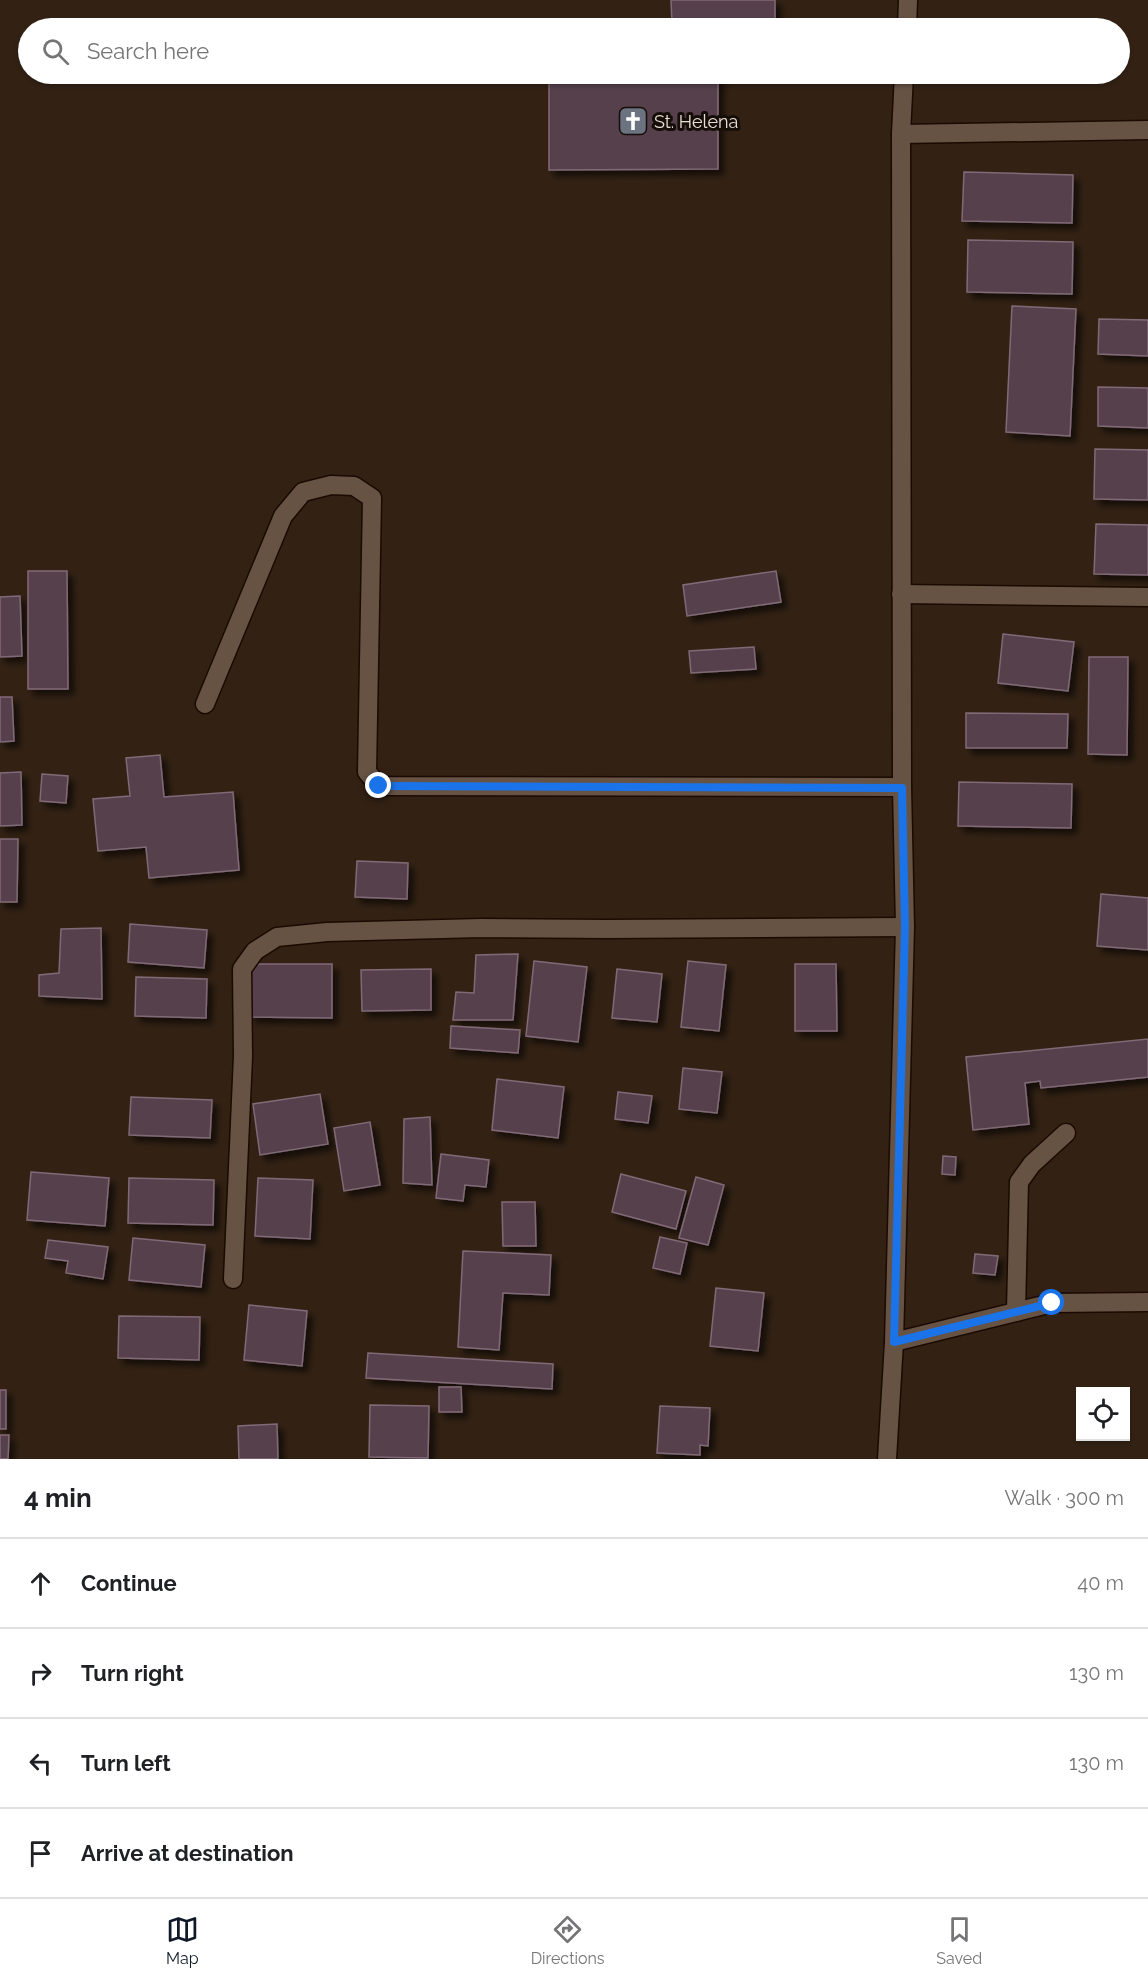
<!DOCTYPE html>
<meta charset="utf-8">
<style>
body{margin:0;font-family:Raleway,sans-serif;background:#f6f6f6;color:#202124}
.controls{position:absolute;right:18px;bottom:18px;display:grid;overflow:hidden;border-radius:0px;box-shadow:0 2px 4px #0004}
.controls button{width:54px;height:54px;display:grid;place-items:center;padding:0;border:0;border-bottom:2px solid #e0e0e0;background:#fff;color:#202124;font:30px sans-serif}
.stop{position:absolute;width:18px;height:18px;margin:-14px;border:4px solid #1a73e8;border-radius:50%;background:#fff}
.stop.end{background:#1a73e8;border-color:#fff;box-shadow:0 2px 6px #0008}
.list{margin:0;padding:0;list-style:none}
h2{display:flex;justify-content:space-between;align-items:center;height:78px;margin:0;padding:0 24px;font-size:26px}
h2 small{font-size:20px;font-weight:400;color:#757577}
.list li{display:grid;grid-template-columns:39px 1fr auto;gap:18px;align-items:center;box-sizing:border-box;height:90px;padding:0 24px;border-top:2px solid #e0e0e0}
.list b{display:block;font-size:22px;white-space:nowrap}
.list em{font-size:20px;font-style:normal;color:#757577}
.icon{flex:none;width:33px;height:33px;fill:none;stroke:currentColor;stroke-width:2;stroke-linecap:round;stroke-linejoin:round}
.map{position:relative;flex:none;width:1148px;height:1459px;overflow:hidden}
.search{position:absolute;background:#fff;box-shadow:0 2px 4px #0004;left:18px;right:18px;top:18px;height:66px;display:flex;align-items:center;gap:15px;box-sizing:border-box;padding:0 21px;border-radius:33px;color:#757577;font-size:22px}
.sheet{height:438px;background:#fff}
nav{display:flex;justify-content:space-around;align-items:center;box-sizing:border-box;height:84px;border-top:2px solid #e0e0e0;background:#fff;font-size:16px;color:#757577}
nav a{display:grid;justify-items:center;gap:3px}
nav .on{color:#111827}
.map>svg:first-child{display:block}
.building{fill:#543f4b;stroke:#816a77;stroke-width:1.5;filter:url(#shadow)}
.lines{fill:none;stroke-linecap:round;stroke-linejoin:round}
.minor-casing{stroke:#1a0a01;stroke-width:21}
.minor{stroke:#675344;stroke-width:18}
.route{stroke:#1a73e8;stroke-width:8}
.labels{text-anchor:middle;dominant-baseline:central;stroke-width:6;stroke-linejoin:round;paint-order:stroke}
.poi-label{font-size:18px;fill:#e9ddd4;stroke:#150d07;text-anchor:start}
</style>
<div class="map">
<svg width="1148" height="1459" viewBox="0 0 1148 1459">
<defs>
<filter id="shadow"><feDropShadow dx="5.5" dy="5.5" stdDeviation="3" flood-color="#0009"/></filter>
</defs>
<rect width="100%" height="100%" fill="#332214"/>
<!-- building -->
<g class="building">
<polygon points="671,0 775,0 775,20 672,23"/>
<polygon points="549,74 718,74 718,169 549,170"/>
<polygon points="964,172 1073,175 1072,223 962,221"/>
<polygon points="968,240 1073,242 1072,294 967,292"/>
<polygon points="1012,306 1076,309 1070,436 1006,432"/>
<polygon points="1099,319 1148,320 1148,356 1098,354"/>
<polygon points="1098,387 1148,388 1148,428 1098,426"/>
<polygon points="1095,449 1148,450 1148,500 1094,499"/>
<polygon points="1096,524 1148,525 1148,575 1094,574"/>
<polygon points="28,571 67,571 68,689 28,689"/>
<polygon points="776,571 781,602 687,616 683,585"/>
<polygon points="20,596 22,656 0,657 0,597"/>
<polygon points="1003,634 1074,642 1068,691 998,683"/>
<polygon points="754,647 756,669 691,673 689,651"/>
<polygon points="1089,657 1128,657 1127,755 1088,754"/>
<polygon points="0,697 12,697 14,741 0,742"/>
<polygon points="966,713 1068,714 1067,748 966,748"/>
<polygon points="160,755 164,797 233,792 239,870 149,878 146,847 98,851 93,799 130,796 126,758"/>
<polygon points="21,772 22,825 0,826 0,773"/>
<polygon points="42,774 68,776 66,803 40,801"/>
<polygon points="959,782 1072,784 1071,828 958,826"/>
<polygon points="0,839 18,839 17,902 0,902"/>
<polygon points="357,861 408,863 407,899 355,897"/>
<polygon points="1101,894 1148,898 1148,950 1097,946"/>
<polygon points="130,924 207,930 204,968 128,962"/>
<polygon points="101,928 102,999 39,996 39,975 59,973 61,929"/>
<polygon points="518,954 513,1020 453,1020 456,992 474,993 476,955"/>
<polygon points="534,961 587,967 578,1042 526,1036"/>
<polygon points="688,961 726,965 719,1031 681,1027"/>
<polygon points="251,964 332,964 332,1018 250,1017"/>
<polygon points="795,964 836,964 837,1031 795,1031"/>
<polygon points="431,969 431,1010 362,1011 361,970"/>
<polygon points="617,969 662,974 657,1022 612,1018"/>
<polygon points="136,977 207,979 206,1018 135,1016"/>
<polygon points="451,1026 520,1030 518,1053 450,1048"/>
<polygon points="1148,1039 1148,1077 1041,1088 1040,1081 1025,1083 1029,1124 973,1130 966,1057"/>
<polygon points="683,1068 722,1072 717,1113 679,1109"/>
<polygon points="497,1079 564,1087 558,1138 492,1130"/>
<polygon points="618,1092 652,1096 648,1123 615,1119"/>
<polygon points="320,1094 328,1144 260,1155 253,1104"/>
<polygon points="131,1097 212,1100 210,1138 129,1135"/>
<polygon points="430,1117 432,1185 403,1183 404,1119"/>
<polygon points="370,1122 380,1185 344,1191 334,1128"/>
<polygon points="441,1154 489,1160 486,1187 465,1185 463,1201 436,1198"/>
<polygon points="943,1156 956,1157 955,1175 942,1174"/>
<polygon points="31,1172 109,1178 105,1226 27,1220"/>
<polygon points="621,1174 686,1191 676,1229 612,1212"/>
<polygon points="696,1177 724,1185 708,1245 679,1238"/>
<polygon points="129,1178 214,1180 213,1225 128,1223"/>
<polygon points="258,1178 313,1180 310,1239 255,1236"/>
<polygon points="502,1202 535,1202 536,1246 503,1246"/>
<polygon points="660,1237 687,1243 680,1274 653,1268"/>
<polygon points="133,1238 205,1245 201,1287 129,1280"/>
<polygon points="48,1240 108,1247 103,1279 66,1273 68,1261 45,1258"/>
<polygon points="463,1251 551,1255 549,1295 503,1293 499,1350 458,1347"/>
<polygon points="975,1254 998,1256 995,1275 973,1273"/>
<polygon points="716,1288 764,1293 758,1351 710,1346"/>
<polygon points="249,1305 307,1311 302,1366 244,1360"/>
<polygon points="119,1316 200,1317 199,1360 118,1358"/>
<polygon points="368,1353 553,1364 552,1389 366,1378"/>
<polygon points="439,1387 461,1387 462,1412 439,1412"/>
<rect x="0" y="1390" width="6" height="39"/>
<polygon points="370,1405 429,1406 428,1458 369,1457"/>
<polygon points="660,1406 710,1408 708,1446 700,1445 700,1455 657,1453"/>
<polygon points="277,1424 278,1459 239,1459 238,1426"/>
<polygon points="0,1435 9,1435 8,1459 0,1459"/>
</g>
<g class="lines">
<!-- minor casing -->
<g class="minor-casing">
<g id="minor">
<polyline points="907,28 908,0"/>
<polyline points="901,134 1148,130"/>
<polyline points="901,594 1148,597"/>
<polyline points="205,704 283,516 303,492 331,485 354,486 372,498 367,772 379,786 902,787"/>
<polyline points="233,1279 243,1056 242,969 255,951 277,937 327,932 481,928 607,929 905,927"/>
<polyline points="1016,1312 1019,1182 1032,1164 1066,1133"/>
<polyline points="894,1342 1052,1303 1148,1302"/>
<polyline points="887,1459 894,1342 905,927 902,787 901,134 904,74"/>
</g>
</g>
<!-- minor -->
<use href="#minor" class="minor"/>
</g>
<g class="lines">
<!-- route -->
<polyline class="route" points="379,786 902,788 905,927 894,1342 1052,1303"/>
</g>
<!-- icons -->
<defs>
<g id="church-square" transform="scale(1.5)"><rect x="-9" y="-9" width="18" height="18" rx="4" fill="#6b7280" stroke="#150d07"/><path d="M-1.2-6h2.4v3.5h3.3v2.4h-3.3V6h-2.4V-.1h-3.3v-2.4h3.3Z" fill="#fff"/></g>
</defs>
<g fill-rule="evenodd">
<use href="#church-square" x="633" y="121"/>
</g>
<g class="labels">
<!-- poi labels -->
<g class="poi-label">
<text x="654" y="121">St. Helena</text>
</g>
</g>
</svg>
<div class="controls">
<button><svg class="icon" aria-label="locate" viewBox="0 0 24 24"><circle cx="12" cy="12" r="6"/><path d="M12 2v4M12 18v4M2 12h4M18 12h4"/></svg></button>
</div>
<div class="stop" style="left:1052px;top:1303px"></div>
<div class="stop end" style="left:379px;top:786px"></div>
<div class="search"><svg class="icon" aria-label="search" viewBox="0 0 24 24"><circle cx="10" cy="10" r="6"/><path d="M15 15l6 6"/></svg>Search here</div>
</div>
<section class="sheet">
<h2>4 min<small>Walk · 300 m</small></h2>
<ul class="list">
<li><svg class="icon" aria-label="ahead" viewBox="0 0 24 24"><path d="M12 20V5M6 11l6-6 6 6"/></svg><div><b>Continue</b></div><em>40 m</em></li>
<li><svg class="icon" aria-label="right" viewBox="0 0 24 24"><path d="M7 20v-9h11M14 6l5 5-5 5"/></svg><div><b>Turn right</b></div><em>130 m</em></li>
<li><svg class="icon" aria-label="left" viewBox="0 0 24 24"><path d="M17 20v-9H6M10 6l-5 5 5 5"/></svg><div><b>Turn left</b></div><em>130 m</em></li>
<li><svg class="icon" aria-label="arrive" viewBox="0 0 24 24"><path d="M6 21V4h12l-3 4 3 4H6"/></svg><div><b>Arrive at destination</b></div></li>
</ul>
</section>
<nav>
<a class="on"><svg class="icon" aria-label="map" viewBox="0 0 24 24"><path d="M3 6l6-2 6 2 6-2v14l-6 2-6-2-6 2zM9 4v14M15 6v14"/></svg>Map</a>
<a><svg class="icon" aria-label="directions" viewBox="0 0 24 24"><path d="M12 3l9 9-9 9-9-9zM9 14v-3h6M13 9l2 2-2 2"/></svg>Directions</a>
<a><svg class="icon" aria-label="saved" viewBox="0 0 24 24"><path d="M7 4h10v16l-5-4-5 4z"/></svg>Saved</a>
</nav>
